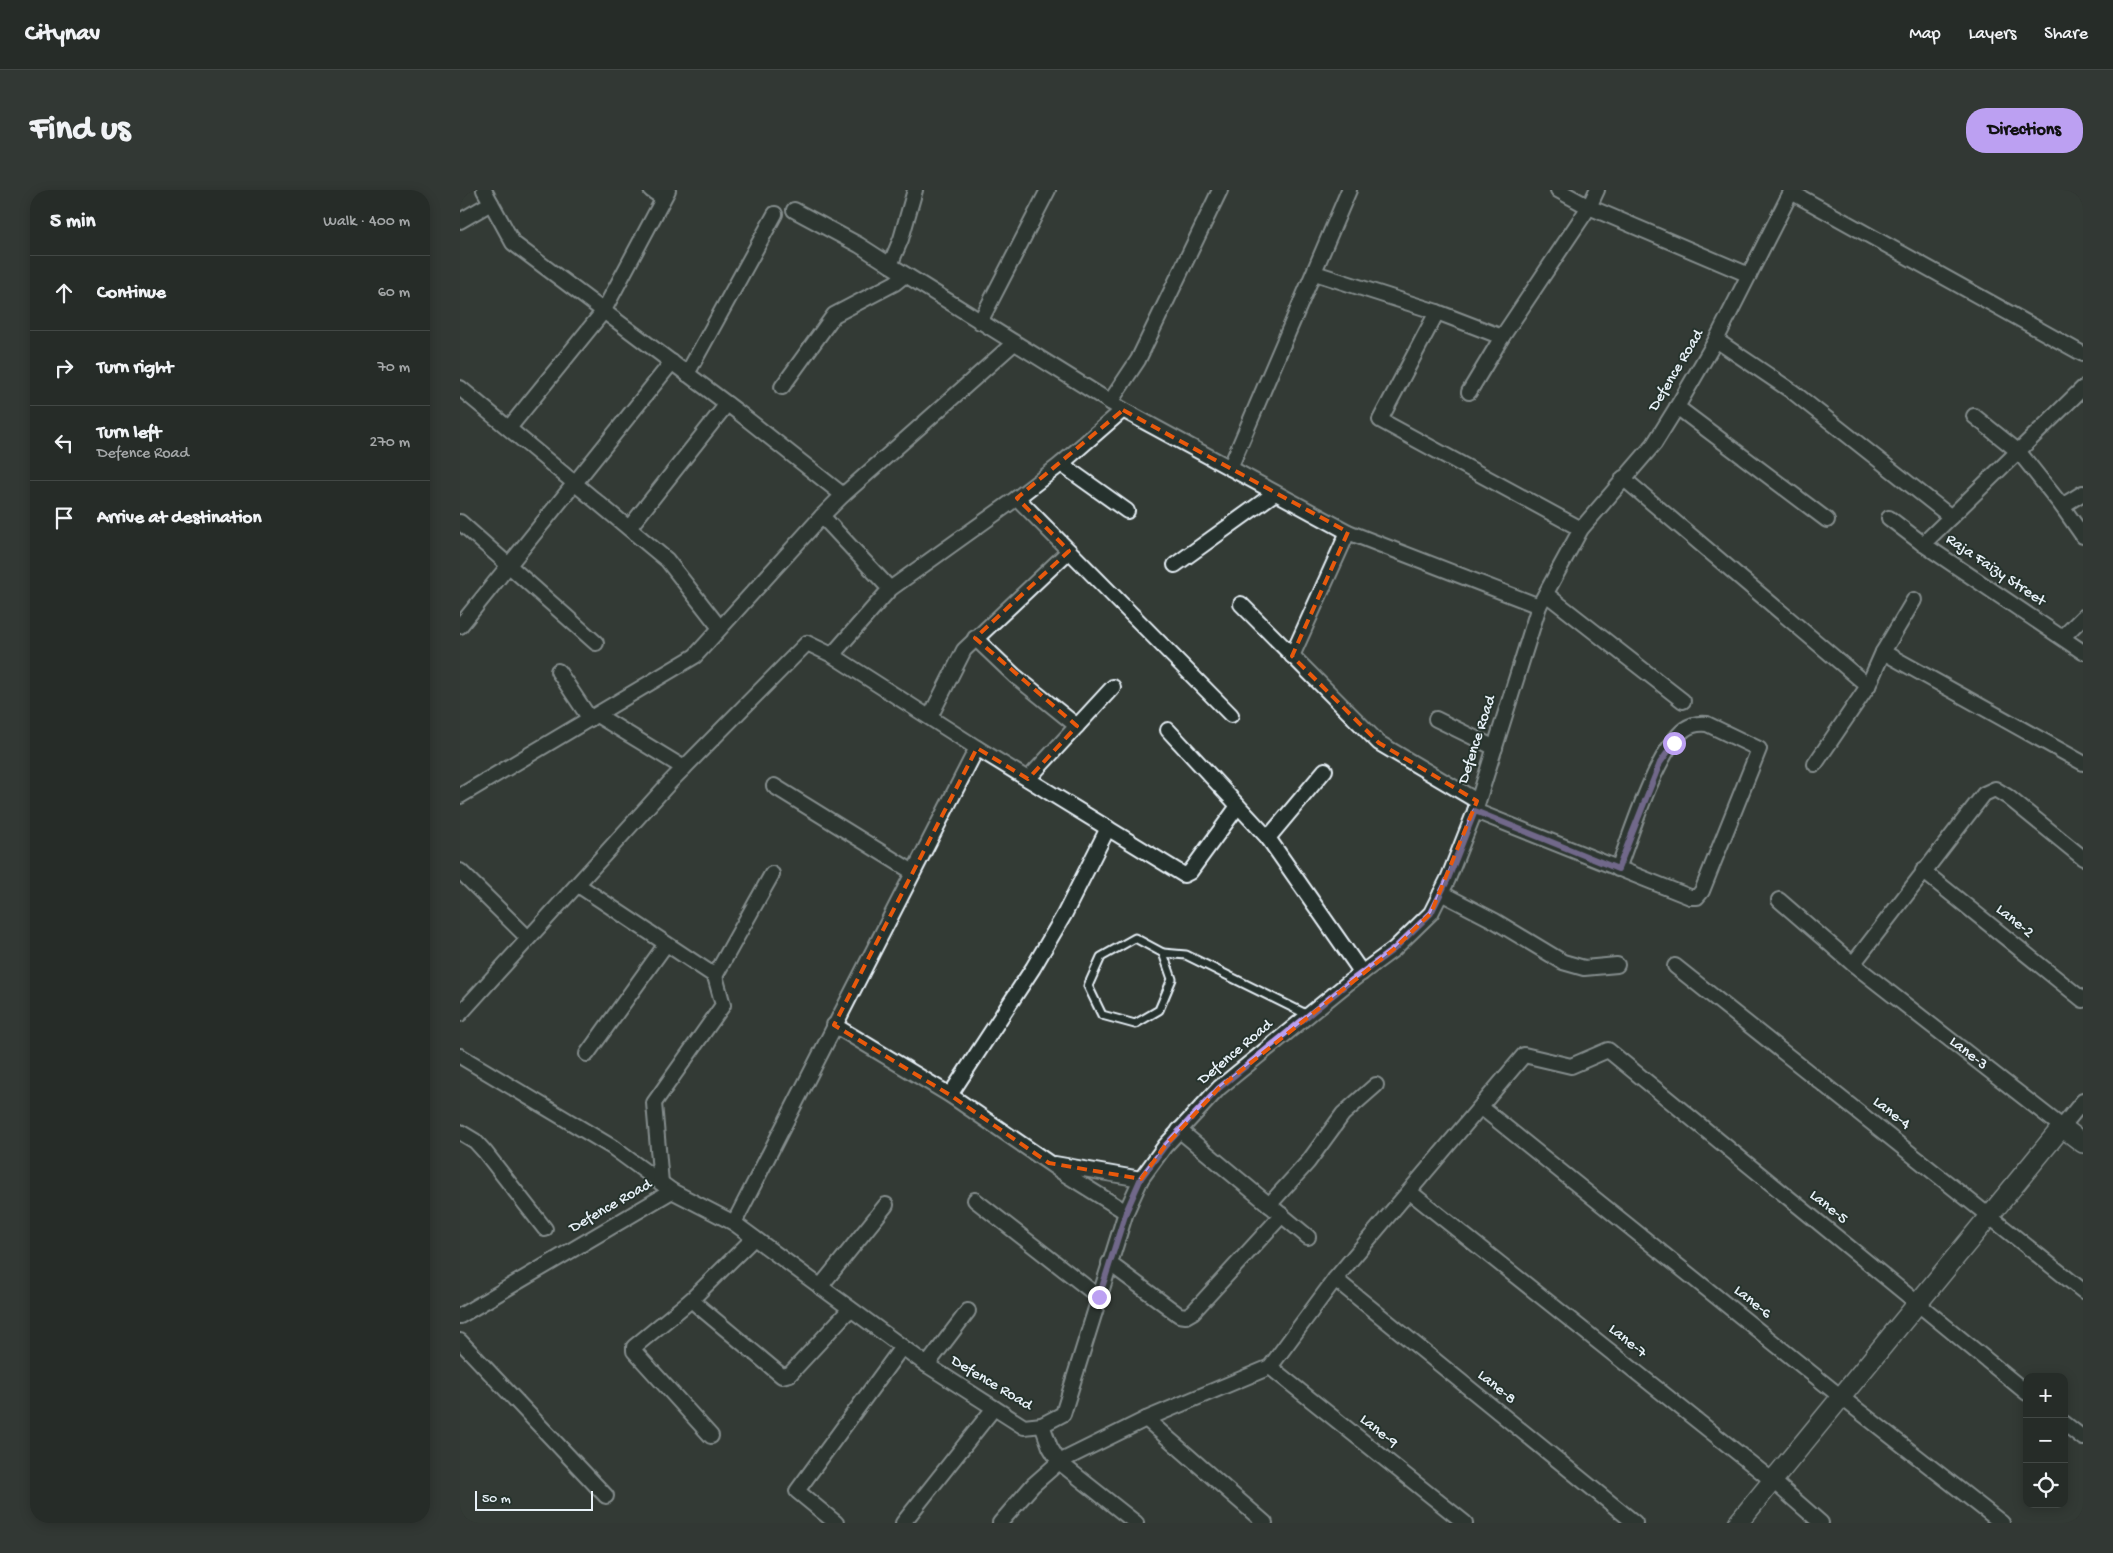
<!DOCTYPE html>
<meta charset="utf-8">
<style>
body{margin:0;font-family:"Gochi Hand",sans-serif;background:#323834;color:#f1f3f6}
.controls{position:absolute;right:15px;bottom:15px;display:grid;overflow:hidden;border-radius:10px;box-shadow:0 2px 12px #0003}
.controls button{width:45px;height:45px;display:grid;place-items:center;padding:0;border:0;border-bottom:1px solid #424845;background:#262c28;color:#f1f3f6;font:25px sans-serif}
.scale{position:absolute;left:15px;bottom:12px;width:118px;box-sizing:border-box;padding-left:5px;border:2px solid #e8f1f8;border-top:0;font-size:14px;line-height:18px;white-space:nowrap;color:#e8f1f8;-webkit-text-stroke:4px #26332d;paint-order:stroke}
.stop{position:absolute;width:15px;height:15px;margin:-11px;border:4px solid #bca0f2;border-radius:50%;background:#fff}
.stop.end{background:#bca0f2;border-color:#fff;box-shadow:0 1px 5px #0008}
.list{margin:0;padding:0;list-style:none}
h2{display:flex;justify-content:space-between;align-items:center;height:65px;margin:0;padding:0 20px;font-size:21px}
h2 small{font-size:16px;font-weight:400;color:#a4a7a8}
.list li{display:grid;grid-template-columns:32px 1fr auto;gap:15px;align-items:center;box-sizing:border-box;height:75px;padding:0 20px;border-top:1px solid #424845}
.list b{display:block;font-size:19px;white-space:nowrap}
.list p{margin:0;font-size:16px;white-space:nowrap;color:#a4a7a8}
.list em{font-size:16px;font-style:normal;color:#a4a7a8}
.icon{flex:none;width:28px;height:28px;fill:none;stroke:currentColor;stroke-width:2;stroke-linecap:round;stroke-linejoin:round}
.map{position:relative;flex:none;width:1623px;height:1333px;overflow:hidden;border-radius:20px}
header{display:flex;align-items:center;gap:30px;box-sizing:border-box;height:70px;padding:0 25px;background:#262c28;border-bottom:1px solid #424845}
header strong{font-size:24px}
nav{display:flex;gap:28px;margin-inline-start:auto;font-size:18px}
.intro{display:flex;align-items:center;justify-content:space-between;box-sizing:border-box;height:120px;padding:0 30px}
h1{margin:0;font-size:35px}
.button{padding:12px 22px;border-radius:20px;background:#bca0f2;color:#111;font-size:18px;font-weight:700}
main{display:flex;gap:30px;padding:0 30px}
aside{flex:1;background:#262c28;border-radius:20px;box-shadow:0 2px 12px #0003}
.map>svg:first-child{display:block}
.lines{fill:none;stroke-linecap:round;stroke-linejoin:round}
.lane-casing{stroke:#e8f1f8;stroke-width:11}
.street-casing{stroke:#e8f1f8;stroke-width:18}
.secondary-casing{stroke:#e8f1f8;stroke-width:22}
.lane{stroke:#26332d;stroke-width:7}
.street{stroke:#26332d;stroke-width:14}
.secondary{stroke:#26332d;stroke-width:19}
.route{stroke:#bca0f2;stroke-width:6}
.marked{fill:none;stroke:#e8590c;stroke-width:4;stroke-dasharray:10 6;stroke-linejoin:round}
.labels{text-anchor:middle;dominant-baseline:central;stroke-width:4;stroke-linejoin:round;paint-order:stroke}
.street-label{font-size:16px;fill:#e8f1f8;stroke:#26332d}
</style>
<header>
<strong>Citynav</strong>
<nav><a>Map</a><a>Layers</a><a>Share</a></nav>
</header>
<div class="intro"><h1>Find us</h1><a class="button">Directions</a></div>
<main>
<aside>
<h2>5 min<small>Walk · 400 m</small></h2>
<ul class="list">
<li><svg class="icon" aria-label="ahead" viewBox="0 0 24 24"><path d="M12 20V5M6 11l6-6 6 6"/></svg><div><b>Continue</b></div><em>60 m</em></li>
<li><svg class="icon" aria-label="right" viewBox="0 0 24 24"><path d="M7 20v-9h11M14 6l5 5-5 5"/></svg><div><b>Turn right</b></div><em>70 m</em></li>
<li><svg class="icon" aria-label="left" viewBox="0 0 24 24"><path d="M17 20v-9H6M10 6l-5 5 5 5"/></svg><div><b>Turn left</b><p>Defence Road</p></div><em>270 m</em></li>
<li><svg class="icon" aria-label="arrive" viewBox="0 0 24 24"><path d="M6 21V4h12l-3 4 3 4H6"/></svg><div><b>Arrive at destination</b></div></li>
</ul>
</aside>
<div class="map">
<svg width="1623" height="1333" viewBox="0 0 1623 1333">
<rect width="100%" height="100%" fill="#333b35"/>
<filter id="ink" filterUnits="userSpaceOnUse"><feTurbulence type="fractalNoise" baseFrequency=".02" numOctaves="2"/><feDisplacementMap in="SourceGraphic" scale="10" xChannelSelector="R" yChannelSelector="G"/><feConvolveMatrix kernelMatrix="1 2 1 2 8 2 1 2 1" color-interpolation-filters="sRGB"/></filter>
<g filter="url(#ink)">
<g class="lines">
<!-- lane casing -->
<g class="lane-casing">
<g id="lane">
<polygon points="675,748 703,763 712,789 699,820 675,834 642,825 628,796 641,767"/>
<polyline points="703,763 726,765 848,825"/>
</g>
</g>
<!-- street casing -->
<g class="street-casing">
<g id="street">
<polyline points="24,0 53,53 278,222 383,305 554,153"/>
<polyline points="191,0 203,8"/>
<polyline points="455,0 441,49 430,75 663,220 888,342 1079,416"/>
<polyline points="1098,0 1129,17 1289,85"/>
<polyline points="1331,2 1623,164"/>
<polyline points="334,20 399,55 430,75"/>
<polyline points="0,31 31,13"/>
<polyline points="855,83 977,122 1042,147"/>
<polyline points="977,122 920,230 1121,339"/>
<polyline points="520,132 588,0"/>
<polyline points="1256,150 1333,202 1491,327"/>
<polyline points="227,184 315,24"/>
<polyline points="322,197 374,125 435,93 445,85"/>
<polyline points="0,198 207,370 260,438"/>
<polyline points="1009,202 1042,147 1129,17 1137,0"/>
<polyline points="650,212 678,170 760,0"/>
<polyline points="1217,217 1367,330"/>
<polyline points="1514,226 1559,262 1602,316 1623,346"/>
<polyline points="49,238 143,122 208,0"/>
<polyline points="601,274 667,321"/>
<polyline points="770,278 889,0"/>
<polyline points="1163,288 1408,496 1355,574"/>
<polyline points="557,308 771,525"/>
<polyline points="1602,316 1623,303"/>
<polyline points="1429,328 1463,354 1623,462"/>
<polyline points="0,332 136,453"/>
<polyline points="169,338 267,214"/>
<polyline points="1463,354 1623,198"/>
<polyline points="715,375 815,303"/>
<polyline points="430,399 557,308 601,274 663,220"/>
<polyline points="1086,404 1223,511"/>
<polyline points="781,414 919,553 1017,611"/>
<polyline points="0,436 212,172"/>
<polyline points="1603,447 1623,427"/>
<polyline points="515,448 555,486 617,536"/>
<polyline points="1423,462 1623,573"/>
<polyline points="832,466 888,342"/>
<polyline points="98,481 130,529"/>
<polyline points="1408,496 1423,462 1454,410"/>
<polyline points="137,525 224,578"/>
<polyline points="470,527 504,460 609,361"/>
<polyline points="976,529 1035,558"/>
<polyline points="708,540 808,648 902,783"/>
<polyline points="517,558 724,685 730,682 778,616"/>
<polyline points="568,589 653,497"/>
<polyline points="314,596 453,682"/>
<polyline points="0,606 235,466 362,326"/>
<path d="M1015,621l215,86h7l5,-6 57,-142 -52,-25c-8,-1 -15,0 -22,5 -28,21 -54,105 -67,140"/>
<polyline points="808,648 865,580"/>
<polyline points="0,681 68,748"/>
<polyline points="1463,681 1623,810"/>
<polyline points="118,695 255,786 312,684"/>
<polyline points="981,703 1035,731 1103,772 1124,778 1157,775"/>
<polyline points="1319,710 1393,774 1524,604 1535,599 1548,607 1623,668"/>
<path id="s1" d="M1393,774l209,163 21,-26"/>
<polyline points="1215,776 1623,1101"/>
<polyline points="0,824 211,591 347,453 372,465"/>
<polyline points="374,835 490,905 605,984 666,1022"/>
<polyline points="127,864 206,754"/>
<polyline points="0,866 152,957 212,1001"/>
<polyline points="490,905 573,778 604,725 648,638"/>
<polyline points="1022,918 1381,1207 1542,1333"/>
<polyline points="719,940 848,1047"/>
<polyline points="0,942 15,951 25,962 85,1039"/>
<polyline points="595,974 681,989"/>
<polyline points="201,993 194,913 263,815 255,786"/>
<polyline points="950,1002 1313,1291 1361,1333"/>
<polyline points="515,1010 639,1107"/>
<polyline points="809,1015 848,972 883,924 916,895"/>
<polyline points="274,1033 517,558 372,465 430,399 362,326 383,305"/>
<polyline points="649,1073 719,1125 726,1126 733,1122 822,1025"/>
<polyline points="875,1089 1175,1333"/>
<polyline points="360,1097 426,1015"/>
<polyline points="231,1110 322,1186 330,1184 390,1119"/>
<polyline points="0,1126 212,1001 274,1033 467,1175 564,1237 582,1235 603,1224 666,1022 681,989 705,956 759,898 888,793 934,759 971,723 988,689 1015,621 1079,416 1121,339 1194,254 1217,217 1256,150 1332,0"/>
<polyline points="0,1151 146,1306"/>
<polyline points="467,1175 508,1121"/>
<polyline points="810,1177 1005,1333"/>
<polyline points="686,1229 805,1333"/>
<polyline points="1604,1233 1623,1248"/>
<polyline points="582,1235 590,1257 599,1272 676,1333"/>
<polyline points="251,1246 174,1161 174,1157 231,1110 294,1048"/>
<polyline points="376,1333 337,1301 442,1157"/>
<polyline points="443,1333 534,1218"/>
<polyline points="540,1333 573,1295 599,1272 686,1229 810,1177 875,1089 1064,865 1111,876 1148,860 1567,1203"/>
</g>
</g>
<!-- secondary casing -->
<g class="secondary-casing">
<polyline id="secondary" points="1278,1333 1602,937 1623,953"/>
</g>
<!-- lane -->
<use href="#lane" class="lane"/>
<!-- street -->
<use href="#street" class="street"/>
<!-- secondary -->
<use href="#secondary" class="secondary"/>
</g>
</g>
<g class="lines" filter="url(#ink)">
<!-- route -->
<polyline class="route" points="639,1107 666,1022 681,988 705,956 759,898 888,793 934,759 971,723 988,689 1015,621 1158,679 1200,573 1214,553"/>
</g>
<!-- marked area -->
<path d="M0 0H1623V1333H0ZM663,220l225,122 -56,124 87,87 98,58 -46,112 -37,36 -175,139 -54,58 -24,33 -92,-16 -99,-68 -116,-70 143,-277 51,31 49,-53 -102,-88 94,-87 -52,-53z" fill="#333b35" fill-opacity=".55" fill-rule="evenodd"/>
<path class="marked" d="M663,220l225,122 -56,124 87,87 98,58 -46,112 -37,36 -175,139 -54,58 -24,33 -92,-16 -99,-68 -116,-70 143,-277 51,31 49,-53 -102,-88 94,-87 -52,-53z"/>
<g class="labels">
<!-- street labels -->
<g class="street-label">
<text transform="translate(1217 181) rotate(-59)">Defence Road</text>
<text transform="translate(1535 381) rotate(34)">Raja Faizy Street</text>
<text transform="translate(1018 550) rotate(-72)">Defence Road</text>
<text transform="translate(1554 732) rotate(39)">Lane-2</text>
<text transform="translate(776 863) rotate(-40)">Defence Road</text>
<text stroke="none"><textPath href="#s1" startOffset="146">Lane-3</textPath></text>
<text transform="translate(1431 924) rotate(38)">Lane-4</text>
<text transform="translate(151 1017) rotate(-30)">Defence Road</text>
<text transform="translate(1368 1018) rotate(39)">Lane-5</text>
<text transform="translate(1292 1113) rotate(39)">Lane-6</text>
<text transform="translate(1167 1152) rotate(39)">Lane-7</text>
<text transform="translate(531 1194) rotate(31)">Defence Road</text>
<text transform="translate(1036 1198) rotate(39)">Lane-8</text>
<text transform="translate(918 1242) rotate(39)">Lane-9</text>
</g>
</g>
</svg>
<div class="controls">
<button>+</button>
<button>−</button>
<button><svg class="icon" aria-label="locate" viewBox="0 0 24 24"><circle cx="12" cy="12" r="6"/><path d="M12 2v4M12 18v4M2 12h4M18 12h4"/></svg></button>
</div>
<div class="scale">50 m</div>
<div class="stop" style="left:1214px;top:553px"></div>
<div class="stop end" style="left:639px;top:1107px"></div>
</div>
</main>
